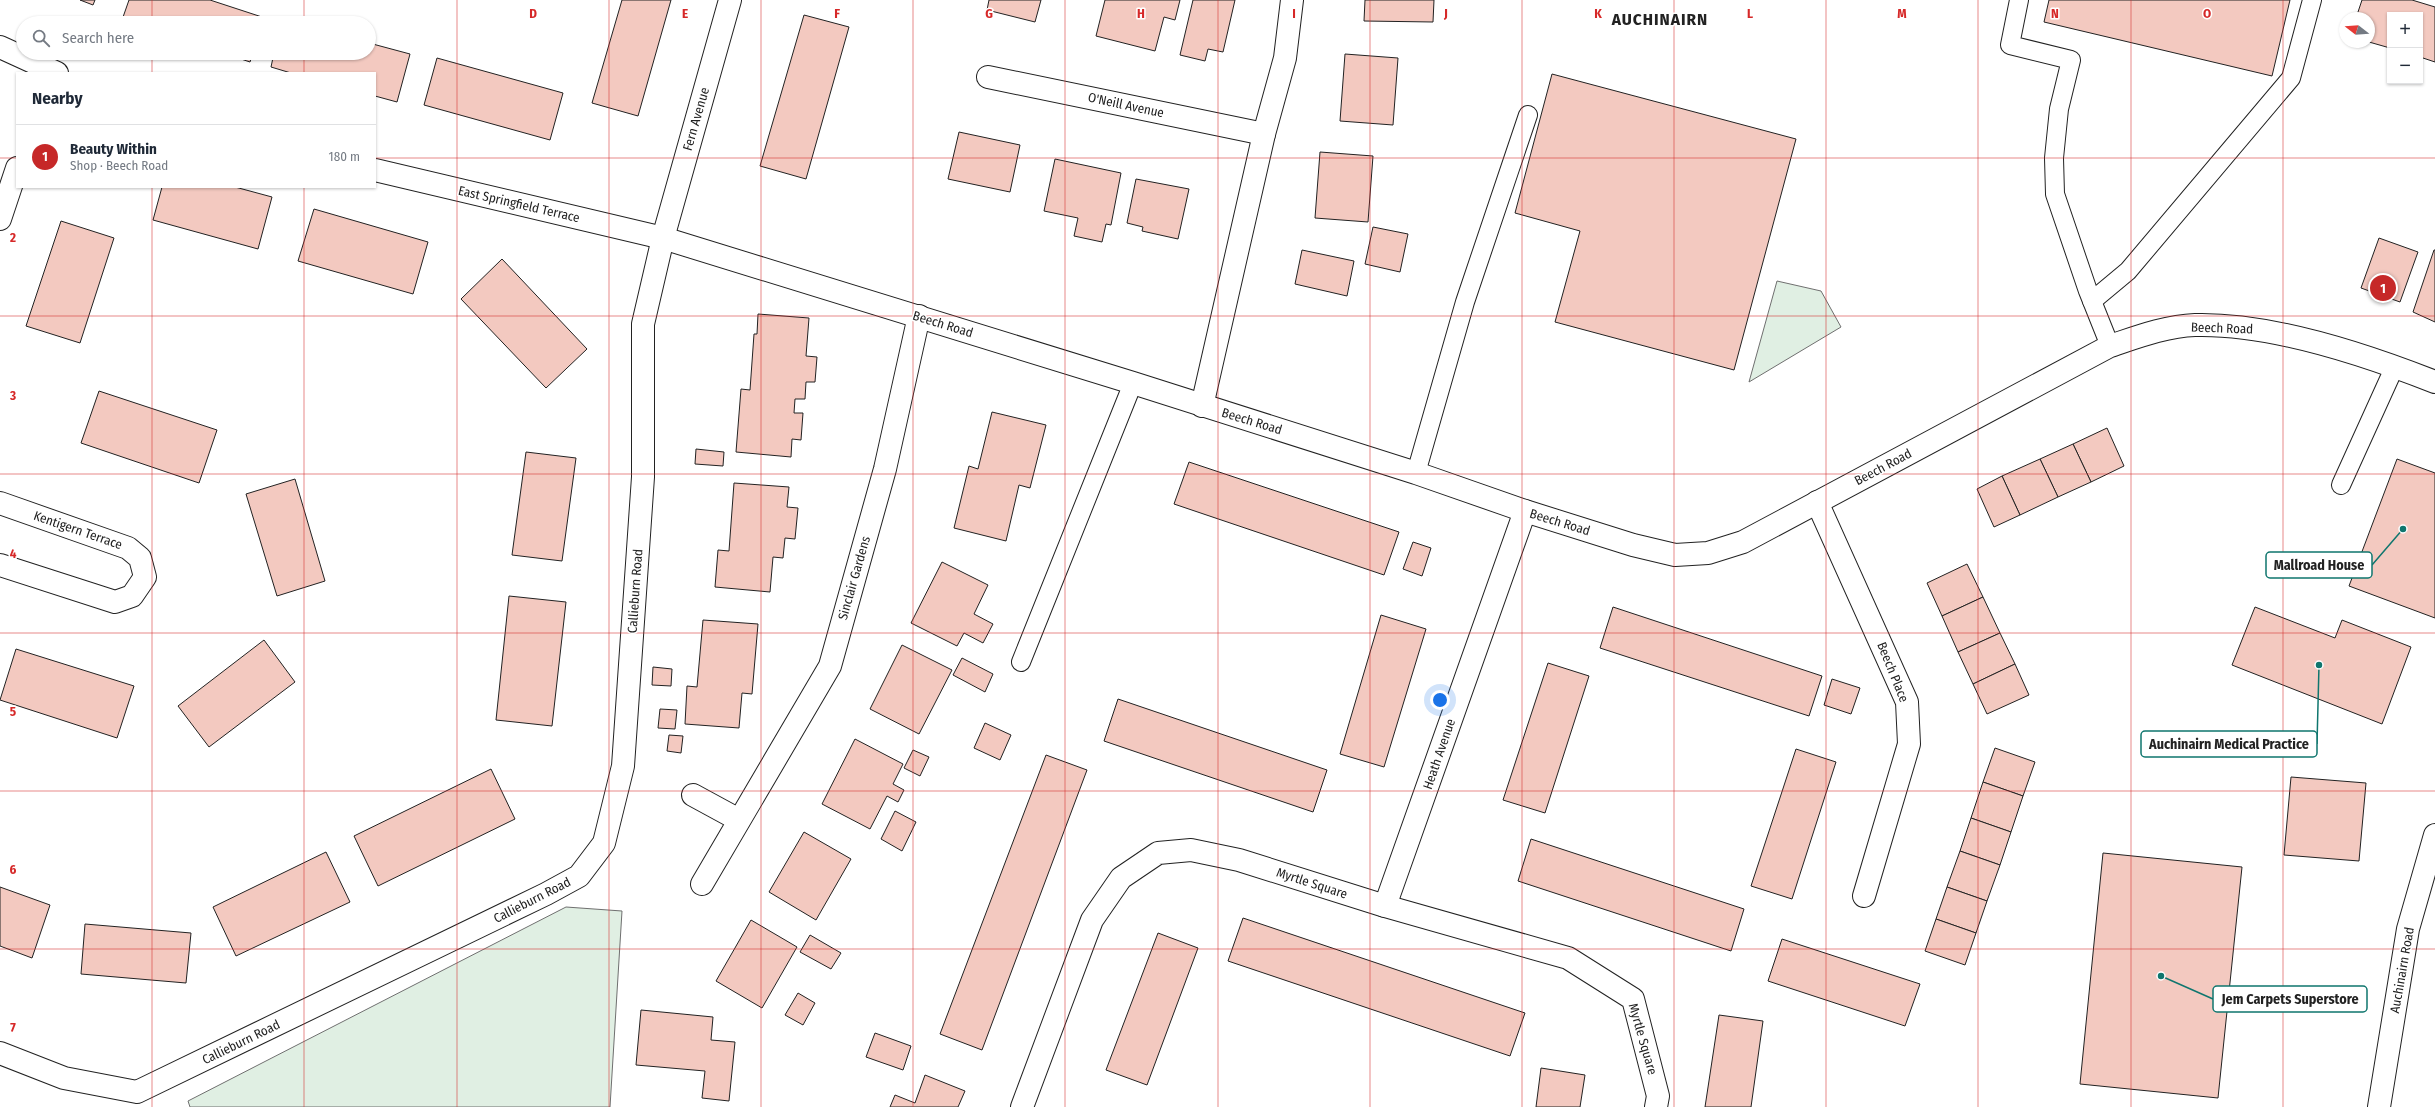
<!DOCTYPE html>
<meta charset="utf-8">
<style>
body{margin:0;font-family:"Fira Sans Condensed",sans-serif;background:#f2f2f3;color:#1f2937}
.controls{position:absolute;right:12px;top:12px;display:grid;overflow:hidden;border-radius:0px;box-shadow:0 1px 3px #0004}
.controls button{width:36px;height:36px;display:grid;place-items:center;padding:0;border:0;border-bottom:1px solid #e0e1e3;background:#fff;color:#1f2937;font:20px sans-serif}
.compass{position:absolute;left:2339px;top:12px;width:36px;height:36px;border-radius:50%;background:#fff;box-shadow:0 1px 3px #0004;rotate:287deg}
.you{position:absolute;left:1440px;top:700px;width:14px;height:14px;margin:-10px;border:3px solid #fff;border-radius:50%;background:#1a73e8;box-shadow:0 0 0 6px #1a73e833}
.badge{display:grid;place-items:center;width:26px;height:26px;border-radius:50%;background:#c62828;color:#fff;font-size:13px;font-weight:700}
.pin{position:absolute;translate:-50% -50%;border:2px solid #fff;box-shadow:0 1px 4px #0006}
.list{margin:0;padding:0;list-style:none}
h2{display:flex;justify-content:space-between;align-items:center;height:52px;margin:0;padding:0 16px;font-size:17px}
h2 small{font-size:13px;font-weight:400;color:#747a83}
.list li{display:grid;grid-template-columns:26px 1fr auto;gap:12px;align-items:center;box-sizing:border-box;height:64px;padding:0 16px;border-top:1px solid #e0e1e3}
.list b{display:block;font-size:15px;white-space:nowrap}
.list p{margin:0;font-size:13px;white-space:nowrap;color:#747a83}
.list em{font-size:13px;font-style:normal;color:#747a83}
.icon{flex:none;width:22px;height:22px;fill:none;stroke:currentColor;stroke-width:2;stroke-linecap:round;stroke-linejoin:round}
.map{position:relative;flex:none;width:2435px;height:1107px;overflow:hidden}
.search{position:absolute;background:#fff;box-shadow:0 1px 3px #0004;left:16px;top:16px;width:360px;height:44px;display:flex;align-items:center;gap:10px;box-sizing:border-box;padding:0 14px;border-radius:22px;color:#747a83;font-size:15px}
.panel{position:absolute;background:#fff;box-shadow:0 1px 3px #0004;left:16px;top:72px;width:360px;height:116px;border-radius:0px}
.map>svg:first-child{display:block}
.green{fill:#e0efe3;stroke:#6f6f6f}
.building{fill:#f3c9c0;stroke:#222}
.lines{fill:none;stroke-linecap:round;stroke-linejoin:round}
.service-casing{stroke:#222;stroke-width:20}
.minor-casing{stroke:#222;stroke-width:24}
.secondary-casing{stroke:#222;stroke-width:24}
.service{stroke:#fff;stroke-width:18}
.minor{stroke:#fff;stroke-width:22}
.secondary{stroke:#fff;stroke-width:22}
.grid{fill:none;stroke:#d62828;stroke-width:1;stroke-opacity:0.55}
.labels{text-anchor:middle;dominant-baseline:central;stroke-width:3;stroke-linejoin:round;paint-order:stroke}
.street-label{font-size:13px;fill:#222;stroke:#fff}
.district-label{font-size:17px;font-weight:bold;letter-spacing:1px;fill:#222;stroke:#fff}
.grid-label{font-size:13px;text-anchor:middle;font-weight:bold;fill:#d62828;stroke:#fff;stroke-width:3;stroke-linejoin:round;paint-order:stroke}
.leader{fill:none;stroke:#0f766e;stroke-width:1.5}
.callout-dot{fill:#0f766e;stroke:#fff;stroke-width:1.5}
.callout{fill:#fff;stroke:#0f766e;stroke-width:1.5}
.callout-label{font-size:14px;text-anchor:middle;font-weight:bold;fill:#222}
</style>
<div class="map">
<svg width="2435" height="1107" viewBox="0 0 2435 1107">
<rect width="100%" height="100%" fill="#fff"/>
<!-- green -->
<g class="green">
<polygon points="1777,281 1821,291 1841,327 1749,382"/>
<polygon points="566,907 622,911 610,1107 190,1107 188,1101"/>
</g>
<!-- building -->
<g class="building">
<polygon points="80,0 95,0 93,5"/>
<polygon points="129,0 210,0 265,18 263,23 130,23 122,20"/>
<polygon points="622,0 671,0 638,116 592,103"/>
<polygon points="989,0 1041,0 1035,22 987,10"/>
<polygon points="1105,0 1180,0 1175,20 1164,17 1155,51 1096,36"/>
<polygon points="1193,0 1235,0 1223,52 1208,49 1205,61 1180,55"/>
<polygon points="1365,0 1434,0 1433,22 1364,21"/>
<polygon points="2049,0 2290,0 2272,76 2044,22"/>
<polygon points="2362,0 2412,0 2435,7 2435,62 2420,57 2420,15 2390,15 2390,48 2369,42 2369,18 2356,18"/>
<polygon points="804,15 849,27 806,179 760,166"/>
<polygon points="369,43 410,54 397,102 375,96 375,73 291,73 271,67 274,53 369,53"/>
<polygon points="223,53 253,53 250,62"/>
<polygon points="1345,54 1398,58 1393,125 1340,121"/>
<polygon points="437,58 563,93 550,140 424,105"/>
<polygon points="1552,74 1796,139 1734,370 1555,322 1580,231 1515,213"/>
<polygon points="959,132 1020,145 1010,192 948,179"/>
<polygon points="1320,152 1373,156 1368,222 1315,218"/>
<polygon points="1055,159 1121,173 1111,225 1106,224 1102,242 1074,236 1078,218 1044,211"/>
<polygon points="1136,179 1189,189 1178,239 1142,231 1143,227 1127,223"/>
<polygon points="162,187 235,187 272,197 258,249 153,220"/>
<polygon points="314,209 428,242 413,294 298,261"/>
<polygon points="61,221 114,238 80,343 26,326"/>
<polygon points="1373,227 1408,234 1400,272 1365,264"/>
<polygon points="2379,238 2418,252 2400,302 2361,288"/>
<polygon points="1302,250 1354,261 1347,296 1295,284"/>
<polygon points="2434,250 2435,250 2435,322 2413,312"/>
<polygon points="502,259 587,349 546,388 461,299"/>
<polygon points="758,314 809,318 806,356 817,357 815,382 806,382 805,399 795,399 794,413 803,413 801,440 792,439 791,457 736,452 741,389 750,390 754,334 757,334"/>
<polygon points="99,391 217,430 199,483 81,443"/>
<polygon points="992,412 1046,425 1030,488 1019,485 1006,541 954,528 969,466 978,469"/>
<polygon points="2107,428 2124,466 2091,482 2073,444"/>
<polygon points="2073,444 2091,482 2058,497 2040,459"/>
<polygon points="696,449 724,452 723,466 695,464"/>
<polygon points="526,452 576,458 562,561 512,555"/>
<polygon points="2040,459 2058,497 2020,515 2002,476"/>
<polygon points="2397,459 2435,473 2435,618 2349,586"/>
<polygon points="1189,462 1399,532 1384,575 1174,504"/>
<polygon points="2002,476 2020,515 1994,527 1977,489"/>
<polygon points="295,479 325,581 277,596 246,494"/>
<polygon points="734,483 789,487 787,507 798,508 795,539 785,538 783,558 773,557 770,592 715,587 718,550 729,551"/>
<polygon points="1413,542 1431,548 1422,576 1403,569"/>
<polygon points="942,562 988,585 974,614 993,624 983,643 964,633 957,646 911,623"/>
<polygon points="1967,564 1983,597 1942,616 1927,583"/>
<polygon points="509,596 566,602 552,726 496,720"/>
<polygon points="1983,597 2000,633 1958,652 1942,616"/>
<polygon points="1613,607 1822,676 1809,716 1600,648"/>
<polygon points="2255,607 2335,638 2342,620 2411,647 2382,724 2232,665"/>
<polygon points="1381,615 1426,629 1384,767 1340,754"/>
<polygon points="703,620 758,624 752,694 742,693 739,728 685,724 687,686 697,687"/>
<polygon points="2000,633 2015,664 1973,684 1958,652"/>
<polygon points="264,640 295,682 209,747 178,706"/>
<polygon points="902,645 952,670 919,734 870,709"/>
<polygon points="16,649 134,686 117,738 0,700"/>
<polygon points="962,658 993,674 985,692 953,675"/>
<polygon points="1548,663 1589,676 1545,813 1503,800"/>
<polygon points="2015,664 2029,695 1987,714 1973,684"/>
<polygon points="653,667 672,669 671,686 652,685"/>
<polygon points="1832,679 1860,688 1851,714 1824,705"/>
<polygon points="1118,699 1327,770 1313,812 1104,741"/>
<polygon points="660,709 677,710 675,729 658,728"/>
<polygon points="985,723 1011,735 1000,760 974,748"/>
<polygon points="669,735 683,736 681,753 667,751"/>
<polygon points="855,739 903,764 893,784 904,790 898,802 887,796 870,829 822,804"/>
<polygon points="1995,748 2035,762 2023,796 1983,782"/>
<polygon points="1796,749 1836,762 1792,899 1751,886"/>
<polygon points="913,750 929,757 920,776 904,768"/>
<polygon points="1046,755 1087,770 982,1050 940,1034"/>
<polygon points="491,769 515,819 378,886 354,836"/>
<polygon points="2291,777 2366,783 2359,861 2284,855"/>
<polygon points="1983,782 2023,796 2011,832 1971,818"/>
<polygon points="895,811 916,822 902,851 881,839"/>
<polygon points="1971,818 2011,832 2000,865 1960,851"/>
<polygon points="804,832 851,859 816,920 769,892"/>
<polygon points="1531,839 1744,909 1731,951 1518,881"/>
<polygon points="1960,851 2000,865 1987,901 1947,887"/>
<polygon points="326,852 350,902 236,956 213,907"/>
<polygon points="2103,853 2242,867 2218,1098 2080,1084"/>
<polygon points="0,887 50,905 32,958 0,946"/>
<polygon points="1947,887 1987,901 1976,933 1936,919"/>
<polygon points="1243,918 1525,1013 1510,1056 1228,961"/>
<polygon points="1936,919 1976,933 1965,965 1925,951"/>
<polygon points="751,920 797,947 762,1008 716,981"/>
<polygon points="85,924 191,933 186,983 81,974"/>
<polygon points="1158,933 1198,948 1147,1085 1106,1070"/>
<polygon points="810,935 841,953 831,969 800,952"/>
<polygon points="1782,939 1920,984 1905,1026 1768,981"/>
<polygon points="798,993 815,1003 803,1025 785,1015"/>
<polygon points="641,1010 713,1017 711,1040 735,1042 729,1101 702,1098 705,1071 636,1065"/>
<polygon points="1719,1015 1763,1021 1751,1107 1705,1107"/>
<polygon points="875,1033 911,1046 903,1070 866,1057"/>
<polygon points="1541,1068 1585,1075 1580,1107 1536,1107"/>
<polygon points="925,1075 965,1091 958,1107 890,1107 895,1095 915,1103"/>
</g>
<g class="lines">
<!-- service casing -->
<g class="service-casing">
<g id="service">
<polyline points="2019,0 2010,45 2071,60 2059,109 2054,158 2055,194 2088,291 2110,346"/>
<polyline points="2092,301 2128,271 2291,78 2312,0"/>
<polyline points="1416,473 1465,302 1528,115"/>
<polyline points="2341,485 2395,366"/>
<polyline points="1021,662 1133,383"/>
</g>
</g>
<!-- minor casing -->
<g class="minor-casing">
<g id="minor">
<polyline points="0,47 57,73"/>
<polyline points="988,77 1264,134"/>
<path d="M375,170l288,68 470,145 283,90 109,38 108,34 42,10 33,-2 35,-11 367,-196c27,-9 56,-20 85,-21 76,-2 169,29 240,57"/>
<polyline points="0,219 17,168"/>
<polyline points="1202,406 1264,134 1285,58 1292,0"/>
<polyline points="1817,502 1907,702 1909,744 1864,896"/>
<polyline points="0,503 128,548 140,558 145,577 132,596 115,602 0,565"/>
<polyline points="693,795 739,820"/>
<polyline points="702,884 830,666 885,469 919,316"/>
<polyline points="1385,906 1525,511"/>
<polyline points="0,1053 64,1078 137,1092 546,894 579,876 604,843 623,766 643,477 643,324 663,238 730,0"/>
<polyline points="1022,1107 1092,920 1121,878 1158,853 1191,850 1239,860 1385,906 1568,958 1633,999 1658,1096 1656,1107"/>
</g>
</g>
<!-- secondary casing -->
<g class="secondary-casing">
<polyline id="secondary" points="2379,1107 2408,929 2435,835"/>
</g>
<!-- service -->
<use href="#service" class="service"/>
<!-- minor -->
<use href="#minor" class="minor"/>
<!-- secondary -->
<use href="#secondary" class="secondary"/>
</g>
<!-- grid -->
<path class="grid" d="M152,0v23M304,0v23M457,0v1107M609,0v1107M761,0v1107M913,0v1107M1065,0v1107M1218,0v1107M1370,0v1107M1522,0v1107M1674,0v1107M1826,0v1107M1978,0v1107M2131,0v1107M2283,0v1107M152,53v20M304,53v20M0,158h17M375,158h2060M152,187v920M304,187v920M0,316h2435M0,474h2435M0,633h2435M0,791h2435M0,949h2435"/>
<g class="labels">
<!-- street labels -->
<g class="street-label">
<text transform="translate(1126 105) rotate(12)">O'Neill Avenue</text>
<text transform="translate(696 119) rotate(-74)">Fern Avenue</text>
<text transform="translate(519 204) rotate(13)">East Springfield Terrace</text>
<text transform="translate(943 324) rotate(17)">Beech Road</text>
<text transform="translate(2222 328) rotate(2)">Beech Road</text>
<text transform="translate(1252 421) rotate(17)">Beech Road</text>
<text transform="translate(1883 467) rotate(-28)">Beech Road</text>
<text transform="translate(1560 522) rotate(17)">Beech Road</text>
<text transform="translate(78 530) rotate(19)">Kentigern Terrace</text>
<text transform="translate(854 578) rotate(-74)">Sinclair Gardens</text>
<text transform="translate(635 591) rotate(-86)">Callieburn Road</text>
<text transform="translate(1893 672) rotate(68)">Beech Place</text>
<text transform="translate(1439 754) rotate(-71)">Heath Avenue</text>
<text transform="translate(1312 883) rotate(18)">Myrtle Square</text>
<text transform="translate(532 900) rotate(-27)">Callieburn Road</text>
<text transform="translate(2402 970) rotate(-80)">Auchinairn Road</text>
<text transform="translate(1643 1039) rotate(74)">Myrtle Square</text>
<text transform="translate(241 1042) rotate(-26)">Callieburn Road</text>
</g>
<!-- district labels -->
<g class="district-label">
<text x="1660" y="19">AUCHINAIRN</text>
</g>
</g>
<g class="grid-label">
<text x="533" y="18">D</text>
<text x="685" y="18">E</text>
<text x="837" y="18">F</text>
<text x="989" y="18">G</text>
<text x="1141" y="18">H</text>
<text x="1294" y="18">I</text>
<text x="1446" y="18">J</text>
<text x="1598" y="18">K</text>
<text x="1750" y="18">L</text>
<text x="1902" y="18">M</text>
<text x="2055" y="18">N</text>
<text x="2207" y="18">O</text>
<text x="13" y="242">2</text>
<text x="13" y="400">3</text>
<text x="13" y="558">4</text>
<text x="13" y="716">5</text>
<text x="13" y="874">6</text>
<text x="13" y="1032">7</text>
</g>
<!-- callouts -->
<path class="leader" d="M2403 529L2372 565M2319 665L2317 744M2161 976L2213 999"/>
<g class="callout-dot">
<circle cx="2403" cy="529" r="4"/>
<circle cx="2319" cy="665" r="4"/>
<circle cx="2161" cy="976" r="4"/>
</g>
<g class="callout">
<rect x="2266" y="552" width="106" height="26" rx="4"/>
<rect x="2141" y="731" width="176" height="26" rx="4"/>
<rect x="2213" y="986" width="154" height="26" rx="4"/>
</g>
<g class="callout-label">
<text x="2319" y="570">Mallroad House</text>
<text x="2229" y="749">Auchinairn Medical Practice</text>
<text x="2290" y="1004">Jem Carpets Superstore</text>
</g>
</svg>
<div class="controls">
<button>+</button>
<button>−</button>
</div>
<svg class="compass" viewBox="-18 -18 36 36"><path d="M0-13l5 13h-10z" fill="#e53935"/><path d="M0 13l5-13h-10z" fill="#747a83"/></svg>
<div class="you"></div>
<div class="pin badge" style="left:2383px;top:288px">1</div>
<div class="search"><svg class="icon" aria-label="search" viewBox="0 0 24 24"><circle cx="10" cy="10" r="6"/><path d="M15 15l6 6"/></svg>Search here</div>
<section class="panel">
<h2>Nearby<small></small></h2>
<ul class="list">
<li><span class="badge">1</span><div><b>Beauty Within</b><p>Shop · Beech Road</p></div><em>180 m</em></li>
</ul>
</section>
</div>
